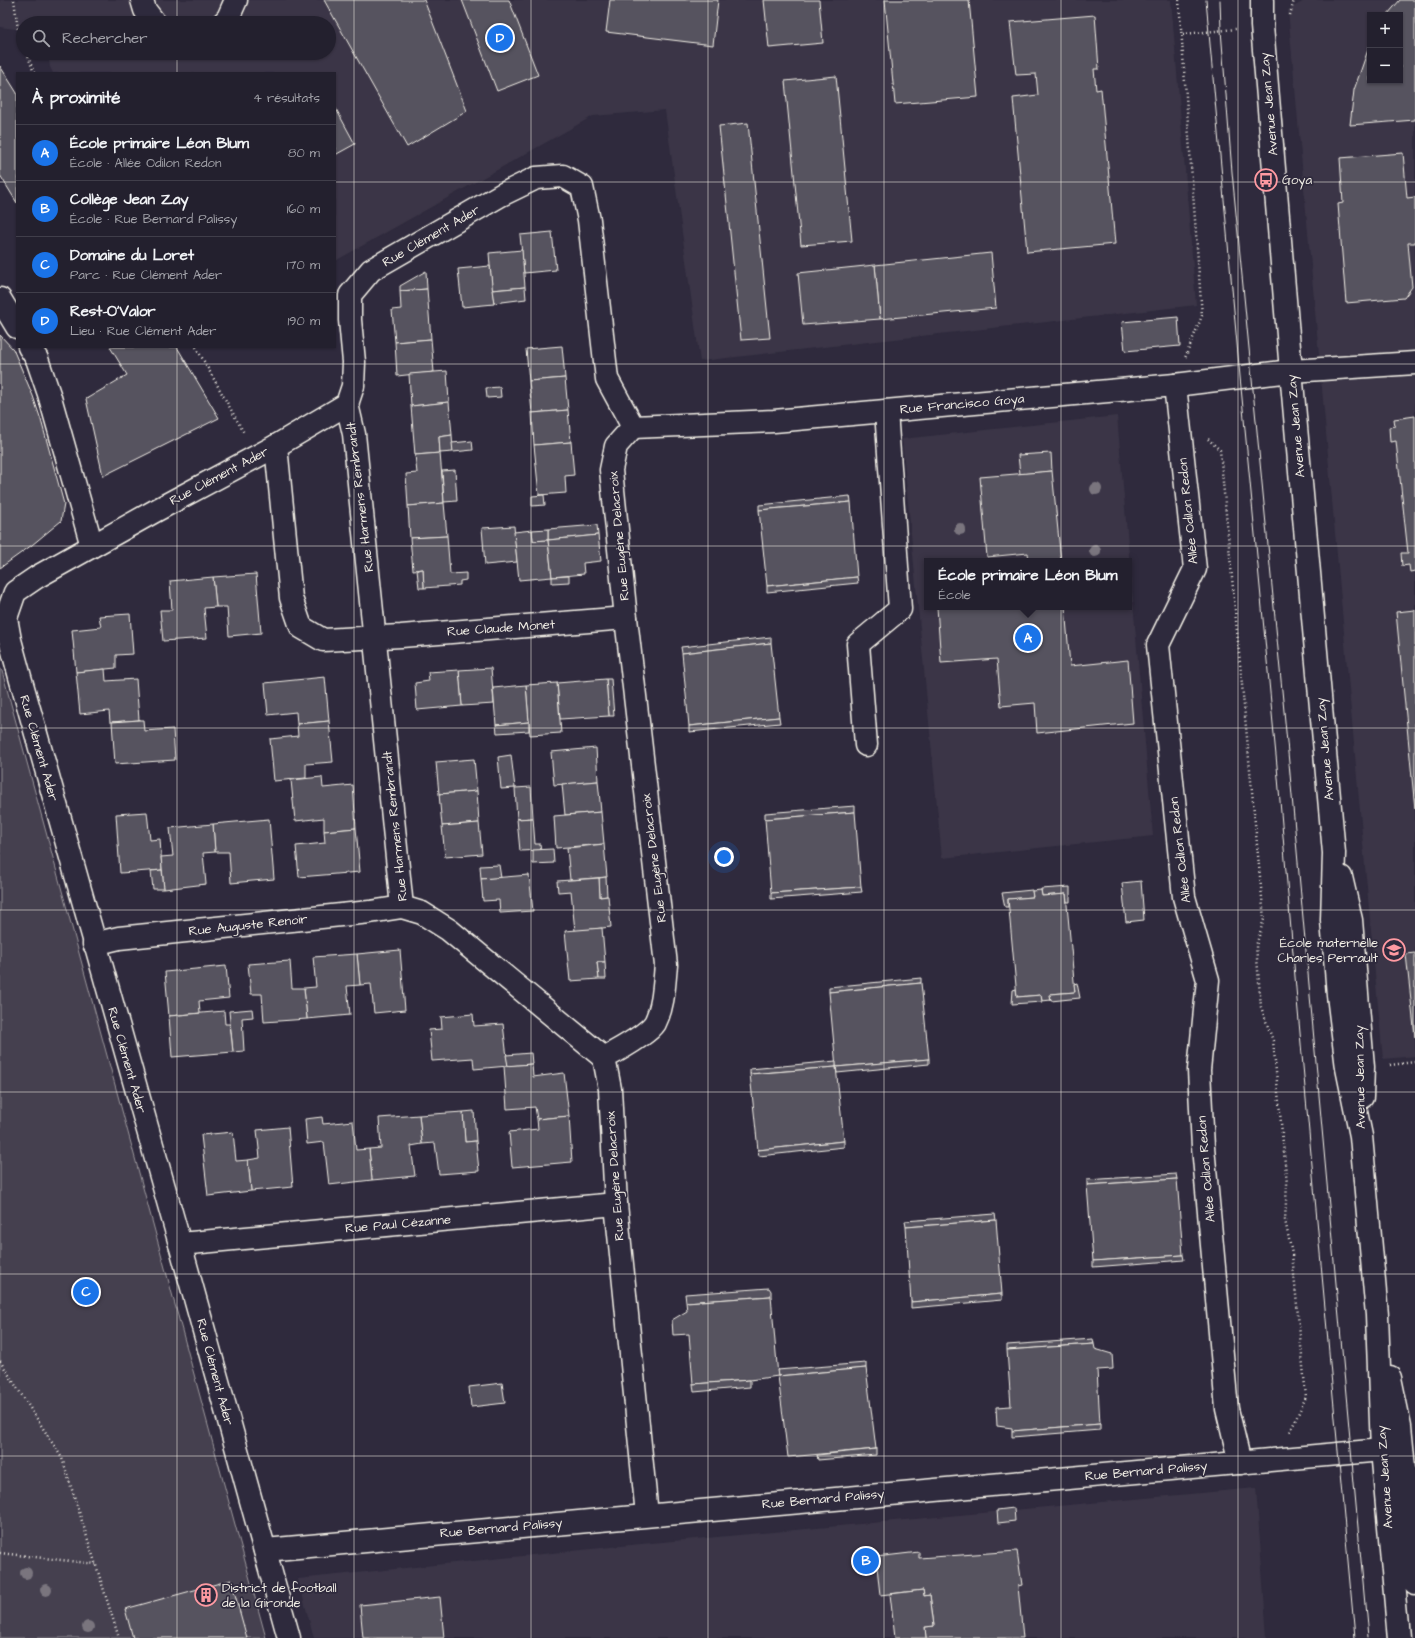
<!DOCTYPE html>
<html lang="fr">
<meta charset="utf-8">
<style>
body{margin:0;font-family:"Architects Daughter",sans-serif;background:#2f2d3a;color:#f1f3f6}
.controls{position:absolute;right:12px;top:12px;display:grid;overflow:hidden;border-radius:0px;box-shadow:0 1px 3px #0004}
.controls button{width:36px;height:36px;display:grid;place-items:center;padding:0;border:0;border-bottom:1px solid #403e4a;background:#23202e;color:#f1f3f6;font:20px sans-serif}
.you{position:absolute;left:724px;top:857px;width:14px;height:14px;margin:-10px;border:3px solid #fff;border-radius:50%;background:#1a73e8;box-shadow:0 0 0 6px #1a73e833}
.badge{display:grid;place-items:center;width:26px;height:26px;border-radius:50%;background:#1a73e8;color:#fff;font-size:13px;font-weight:700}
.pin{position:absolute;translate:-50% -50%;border:2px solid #fff;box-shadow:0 1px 4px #0006}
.popup{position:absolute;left:924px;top:558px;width:208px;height:52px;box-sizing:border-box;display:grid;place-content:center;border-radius:0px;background:#23202e;filter:drop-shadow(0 1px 3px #0005);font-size:13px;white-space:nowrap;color:#a3a3aa}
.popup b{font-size:15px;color:#f1f3f6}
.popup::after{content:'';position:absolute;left:50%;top:100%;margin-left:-8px;border:8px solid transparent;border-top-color:#23202e}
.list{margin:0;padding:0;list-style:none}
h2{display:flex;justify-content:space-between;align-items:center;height:52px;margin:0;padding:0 16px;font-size:17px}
h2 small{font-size:13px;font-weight:400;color:#a3a3aa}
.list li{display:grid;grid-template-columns:26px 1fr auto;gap:12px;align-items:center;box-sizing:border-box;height:56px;padding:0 16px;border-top:1px solid #403e4a}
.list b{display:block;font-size:15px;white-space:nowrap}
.list p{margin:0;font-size:13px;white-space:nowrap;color:#a3a3aa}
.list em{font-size:13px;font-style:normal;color:#a3a3aa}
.icon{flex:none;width:22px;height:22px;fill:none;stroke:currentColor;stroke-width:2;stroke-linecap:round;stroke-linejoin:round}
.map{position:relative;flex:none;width:1415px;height:1638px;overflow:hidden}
.search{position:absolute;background:#23202e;box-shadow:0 1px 3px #0004;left:16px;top:16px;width:320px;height:44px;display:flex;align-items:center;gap:10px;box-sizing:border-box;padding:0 14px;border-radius:22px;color:#a3a3aa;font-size:15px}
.panel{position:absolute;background:#23202e;box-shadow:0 1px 3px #0004;left:16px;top:72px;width:320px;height:276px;border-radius:0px}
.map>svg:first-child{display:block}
.built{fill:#3b3647;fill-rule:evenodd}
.green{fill:#454050;stroke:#9c989c}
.building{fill:#56525f;stroke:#f4f1e8}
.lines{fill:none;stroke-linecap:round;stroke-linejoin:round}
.minor-casing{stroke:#f4f1e8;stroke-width:25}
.path{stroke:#f4f1e8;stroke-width:2.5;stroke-dasharray:1 3;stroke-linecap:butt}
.minor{stroke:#2f2a3d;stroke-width:22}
.tram{stroke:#f4f1e8;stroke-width:1}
.tree{fill:#7a757e}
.grid{fill:none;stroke:#f4f1e8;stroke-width:1;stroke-opacity:0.55}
.labels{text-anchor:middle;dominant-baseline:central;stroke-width:3.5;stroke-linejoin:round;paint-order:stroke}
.street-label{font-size:13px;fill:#f4f1e8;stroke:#2f2a3d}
.poi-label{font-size:13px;fill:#f4f1e8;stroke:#2f2a3d;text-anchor:start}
</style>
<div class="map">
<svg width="1415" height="1638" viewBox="0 0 1415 1638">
<rect width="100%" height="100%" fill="#2f2a3d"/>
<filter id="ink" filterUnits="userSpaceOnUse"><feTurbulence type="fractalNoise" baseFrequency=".025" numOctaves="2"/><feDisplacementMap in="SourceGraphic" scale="8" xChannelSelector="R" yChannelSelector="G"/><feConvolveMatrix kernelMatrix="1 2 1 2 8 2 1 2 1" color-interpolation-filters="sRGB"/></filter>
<g filter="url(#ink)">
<!-- built -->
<g class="built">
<polygon points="0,0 1171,0 1196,305 700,361 665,110 593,116 335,261 335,73 53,73 50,67 48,53 329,53 329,23 23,23 23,30 0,27"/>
<path d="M1306,0h109v1056l-32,3 -20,-215 -75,-834zM1370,15h30v66h-30z"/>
<path d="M1117,416l36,420 -211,22 -40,-419zM927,561h202v46h-202z"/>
<polygon points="1256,1488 1267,1638 314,1638 298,1579 641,1544"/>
</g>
<!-- green -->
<polygon class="green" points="0,668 2,671 266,1638 0,1638"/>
<!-- building -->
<g class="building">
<polygon points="324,0 424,0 467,111 407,147"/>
<polygon points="462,0 509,0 538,75 497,91"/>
<polygon points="610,0 718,0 713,45 606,32"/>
<polygon points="764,0 819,0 823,43 769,48"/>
<polygon points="885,0 969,0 978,97 895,104"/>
<polygon points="1400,0 1415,0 1415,120 1350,125 1354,90 1370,44 1370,81 1400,81 1400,15 1387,15"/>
<polygon points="1095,15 1099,69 1094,69 1096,90 1101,89 1115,244 1027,252 1013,98 1038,95 1036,74 1016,75 1010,22"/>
<polygon points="0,66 17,93 17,203 0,175"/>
<polygon points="836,76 852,241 801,245 785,81"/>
<polygon points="335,107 355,144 335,155"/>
<polygon points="748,123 770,338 741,340 719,126"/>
<polygon points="1403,153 1407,198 1415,197 1415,243 1408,243 1412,287 1404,298 1346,303 1338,204 1343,203 1340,158"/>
<polygon points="552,232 556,270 524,273 520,235"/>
<polygon points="522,250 525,287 492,290 489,253"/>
<polygon points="991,253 996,308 880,319 875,265"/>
<polygon points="875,265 880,319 803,325 798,273"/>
<polygon points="490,266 494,304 462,307 458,269"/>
<polygon points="426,271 427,289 400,291 400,286"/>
<polygon points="525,287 526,299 494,303 492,290"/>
<polygon points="427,289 431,339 395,342 392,310 401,309 400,291"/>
<polygon points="1178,317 1180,346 1125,351 1122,322"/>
<polygon points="0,335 13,349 33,396 41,420 64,504 61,521 32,545 0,568"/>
<polygon points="431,339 434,372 397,376 395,342"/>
<polygon points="562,346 565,378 529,381 526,349"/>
<polygon points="110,347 177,347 219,418 103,476 86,399 127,375"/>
<polygon points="447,371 449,402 411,406 409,374"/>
<polygon points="565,378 568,410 532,413 529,381"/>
<polygon points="500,387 501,397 487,398 486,388"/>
<polygon points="449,402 452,435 439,437 440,453 415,455 411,406"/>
<polygon points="568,410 571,442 534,445 532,413"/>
<polygon points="1415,416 1415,571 1410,572 1409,565 1402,566 1401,553 1408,553 1396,441 1390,442 1389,427 1395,426 1394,419"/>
<polygon points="452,435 453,452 440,453 439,437"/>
<polygon points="472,441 473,450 453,452 452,443"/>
<polygon points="571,442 574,475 565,476 566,493 539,495 534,445"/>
<polygon points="440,453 444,503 408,506 406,474 417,473 415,455"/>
<polygon points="1051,453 1052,471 1020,474 1018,455"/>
<polygon points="455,470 457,501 444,502 442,471"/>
<polygon points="1052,471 1061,561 1029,561 1028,553 987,557 980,477"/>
<polygon points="544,495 545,505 532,506 532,496"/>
<polygon points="850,496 851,502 759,510 759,505"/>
<polygon points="851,502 857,577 767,586 759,510"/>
<polygon points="444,503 447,536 410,538 408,506"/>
<polygon points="597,525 598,535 548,540 548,529"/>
<polygon points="514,526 517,562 485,565 482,528"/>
<polygon points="548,529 548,540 533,541 532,530"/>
<polygon points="532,530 533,541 548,540 552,577 519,580 514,532"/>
<polygon points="598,535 601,561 583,563 584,574 552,577 548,540"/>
<polygon points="447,536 450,574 466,573 466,580 460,581 460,585 424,588 423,569 413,570 410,538"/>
<polygon points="423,569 424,588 419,588 417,570"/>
<polygon points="256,574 261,633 229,636 227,607 216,607 213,577"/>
<polygon points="569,576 569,582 552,583 552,577"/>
<polygon points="213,577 216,607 204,608 207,638 163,641 160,610 172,610 170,581"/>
<polygon points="857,577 858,583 767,592 767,586"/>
<polygon points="937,607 1065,607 1070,666 1128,660 1133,723 1037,733 1035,703 1001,706 997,659 941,663"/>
<polygon points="1415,610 1415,809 1396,612"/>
<polygon points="130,614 133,654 116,655 116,668 76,672 72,630 101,627 99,616"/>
<polygon points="771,637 771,643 682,653 681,647"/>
<polygon points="771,643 779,717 689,726 682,653"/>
<polygon points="491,668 494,704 462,706 459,670"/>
<polygon points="105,669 106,681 136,679 139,720 110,722 109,711 80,714 76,672"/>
<polygon points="459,670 462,706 417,710 415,683 429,681 428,672"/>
<polygon points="325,677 329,721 297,724 296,712 268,715 265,683"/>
<polygon points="606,679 611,679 614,716 609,716"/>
<polygon points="606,679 609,716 560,719 557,683"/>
<polygon points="557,683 561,733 530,735 526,685"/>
<polygon points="526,685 529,722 496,725 493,688"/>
<polygon points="779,717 780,723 689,732 689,726"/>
<polygon points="139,720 143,720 144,731 173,729 175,760 115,764 112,722"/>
<polygon points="329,721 333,762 306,764 306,778 274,781 270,739 298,736 297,724"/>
<polygon points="529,722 529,731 497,733 496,725"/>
<polygon points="596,748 598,781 554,785 551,752"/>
<polygon points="511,755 515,788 501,789 498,757"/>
<polygon points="474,759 477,791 439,794 436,762"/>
<polygon points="322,777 323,788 353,785 356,828 324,831 324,818 295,821 291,780"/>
<polygon points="598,781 601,812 565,815 562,784"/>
<polygon points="531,787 533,818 517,819 515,788"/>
<polygon points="477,791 479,823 442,826 439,794"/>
<polygon points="855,806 855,812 765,819 765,813"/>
<polygon points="147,812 150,840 160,839 162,870 120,873 116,814"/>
<polygon points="601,812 604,844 556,848 554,816"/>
<polygon points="855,812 861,887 771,893 765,819"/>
<polygon points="533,818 535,844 540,844 541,850 520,851 517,819"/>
<polygon points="269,819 274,879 231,883 229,852 215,852 213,824"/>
<polygon points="479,823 482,854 445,857 442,826"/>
<polygon points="213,824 215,852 203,853 206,884 164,889 161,857 173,856 170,828"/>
<polygon points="356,828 360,872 299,877 296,846 325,843 324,831"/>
<polygon points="604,844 607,877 570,880 567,848"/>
<polygon points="553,849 554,863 533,864 533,850"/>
<polygon points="499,865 501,878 481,879 480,866"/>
<polygon points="162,870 164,889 153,889 151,871"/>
<polygon points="529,875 533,911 500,913 499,900 483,901 481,879"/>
<polygon points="606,877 607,896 600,897 599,878"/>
<polygon points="599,878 600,897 608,896 611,927 575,931 571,891 558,892 557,881"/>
<polygon points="1141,881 1144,920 1126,922 1122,883"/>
<polygon points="861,887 862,892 771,899 771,893"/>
<polygon points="1070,887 1070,902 1067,902 1066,894 1042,896 1041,889"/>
<polygon points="1032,890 1033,897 1008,899 1008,907 1005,907 1002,893"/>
<polygon points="1041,890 1042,896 1066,894 1075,992 1050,994 1051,1000 1042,1001 1041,995 1017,997 1008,899 1033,897 1032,891"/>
<polygon points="602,928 605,962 597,962 599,979 570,981 565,931"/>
<polygon points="400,950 405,1010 374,1013 371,984 360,985 357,954"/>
<polygon points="1415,953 1415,1037 1406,954"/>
<polygon points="357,954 360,985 347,986 350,1015 307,1019 304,988 316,987 313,957"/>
<polygon points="290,961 292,988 304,988 307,1019 264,1022 262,994 251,994 248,964"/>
<polygon points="597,962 605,962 606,979 599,979"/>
<polygon points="226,966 229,998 199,1001 200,1013 169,1016 165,972"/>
<polygon points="921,978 921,983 829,992 829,987"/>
<polygon points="921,983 929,1059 836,1067 829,992"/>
<polygon points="1077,983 1080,998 1051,1001 1050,994 1075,992 1074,984"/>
<polygon points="1016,989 1017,997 1041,995 1042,1002 1012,1004 1013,990"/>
<polygon points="252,1009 253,1017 242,1018 244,1051 233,1052 229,1011"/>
<polygon points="224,1011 225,1024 230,1024 233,1052 172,1057 169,1016"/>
<polygon points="473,1014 474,1026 503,1024 508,1066 474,1069 473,1058 432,1061 429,1030 442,1029 441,1017"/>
<polygon points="531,1053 532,1064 508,1066 506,1055"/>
<polygon points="929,1059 929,1064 837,1073 836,1067"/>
<polygon points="836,1061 836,1067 750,1074 750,1069"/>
<polygon points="532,1064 533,1077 564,1073 569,1116 537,1119 535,1107 507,1109 504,1066"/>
<polygon points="836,1067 844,1141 758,1150 750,1074"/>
<polygon points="474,1111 476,1141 465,1142 463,1112"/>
<polygon points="463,1112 465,1142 476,1141 479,1171 439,1174 435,1143 422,1144 419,1115"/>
<polygon points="419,1115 422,1144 411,1146 415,1176 372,1180 369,1149 381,1148 379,1118"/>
<polygon points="569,1116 572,1162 512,1167 509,1132 538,1129 537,1119"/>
<polygon points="322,1117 323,1124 353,1121 356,1150 369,1149 372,1180 329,1185 324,1142 307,1144 305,1119"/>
<polygon points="288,1127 293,1187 251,1191 248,1160 260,1158 257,1130"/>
<polygon points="233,1132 236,1161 248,1160 251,1191 208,1196 201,1135"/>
<polygon points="844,1141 844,1147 759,1156 758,1150"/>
<polygon points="1176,1174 1177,1179 1087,1185 1087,1180"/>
<polygon points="1177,1179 1183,1255 1093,1261 1087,1185"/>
<polygon points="995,1214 996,1220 906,1227 905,1221"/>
<polygon points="996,1220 1002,1294 911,1302 906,1227"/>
<polygon points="1183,1255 1184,1260 1093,1267 1093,1261"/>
<polygon points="769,1288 771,1291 771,1296 686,1302 685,1294"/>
<polygon points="1002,1294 1002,1300 911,1308 911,1302"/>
<polygon points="771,1296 778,1376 750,1380 693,1384 689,1334 673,1335 672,1320 687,1311 686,1302"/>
<polygon points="1093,1339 1094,1344 1007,1350 1007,1345"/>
<polygon points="1094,1344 1095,1349 1112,1354 1113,1369 1097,1370 1100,1424 1012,1431 1012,1428 997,1426 996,1407 1011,1406 1007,1350"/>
<polygon points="866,1363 866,1368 778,1376 777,1370"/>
<polygon points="866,1368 876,1449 788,1457 778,1376"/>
<polygon points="750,1380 750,1387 694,1392 693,1384"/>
<polygon points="502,1383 505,1403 471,1407 469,1387"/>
<polygon points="1100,1424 1100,1430 1012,1437 1012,1431"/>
<polygon points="876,1449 876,1455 818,1460 817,1455"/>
<polygon points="1014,1508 1015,1521 998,1523 997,1510"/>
<polygon points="1017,1551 1022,1585 1018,1586 1023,1638 926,1638 925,1627 934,1626 930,1595 924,1596 923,1590 880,1595 876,1557 919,1552 919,1558"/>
<polygon points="231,1580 247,1638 133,1638 125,1609"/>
<polygon points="923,1590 924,1596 930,1595 934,1626 925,1627 926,1638 895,1638 890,1594"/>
<polygon points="440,1597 444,1638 363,1638 360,1605"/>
</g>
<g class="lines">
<!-- minor casing -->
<g class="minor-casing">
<g id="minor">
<polyline points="142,0 145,10 155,23"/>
<polyline points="1262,0 1262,26 1291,371 1334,853 1332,920 1338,995 1347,1068 1361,1136 1377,1315 1382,1450 1399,1638"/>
<polyline points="223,23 228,18 236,0"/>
<polyline points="0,299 17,327"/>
<polyline points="29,347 37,359 49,394 92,546"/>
<polyline points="1175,385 1195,569 1158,645 1184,897 1208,980 1199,1070 1203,1147 1227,1409 1240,1463"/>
<polyline points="347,404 354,434 402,907 422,913 449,930 604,1058"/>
<polyline points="633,427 774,421 1175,385 1291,371 1415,363"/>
<polyline points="276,446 291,598 301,627 323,640 401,636 626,618"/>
<polyline points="866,745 858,644 900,609 886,411"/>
<polyline points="1341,877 1351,920 1363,1067 1362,1097"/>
<polyline points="94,944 119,938 370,912 402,907"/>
<polyline points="180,1244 616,1204"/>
<polyline points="1390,1378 1400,1426 1415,1584"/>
<polyline points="265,1550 1382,1450"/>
<path d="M289,1638l-109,-394 -160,-567 -10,-37 -4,-22 9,-26 22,-15 118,-66 121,-65 71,-42 6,-18 1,-24 -4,-42v-25l21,-25 130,-75 35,-17 27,-2 19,11 7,33 18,159 26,48 -17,19 -5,24 15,148 40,347c-2,19 -2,40 -11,58 -7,11 -38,28 -51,35l6,31 6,115 31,311"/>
</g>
</g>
<!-- path -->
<g class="path">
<polyline points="14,0 18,29 23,43"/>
<polyline points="1179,0 1202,316 1185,358"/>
<polyline points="1290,15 1294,0"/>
<polyline points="1183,34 1236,29"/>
<polyline points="27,53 34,73"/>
<polyline points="196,347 244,433"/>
<polyline points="1208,439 1220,450 1264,919 1256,946 1261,1007 1273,1041 1287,1184 1285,1220 1292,1254 1306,1397 1290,1432"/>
<polyline points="1390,1065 1415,1062"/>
<polyline points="0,1361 62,1458 119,1638"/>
<polyline points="0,1553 96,1564"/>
</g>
<!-- minor -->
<use href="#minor" class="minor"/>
<!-- tram -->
<g class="tram">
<polyline points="1206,0 1240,377 1277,766 1297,1000 1355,1638"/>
<polyline points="1220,0 1221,30 1232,172 1289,763 1368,1638"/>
</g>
</g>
<!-- trees -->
<g class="tree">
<circle cx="1096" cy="489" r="6"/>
<circle cx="960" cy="529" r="6"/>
<circle cx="1095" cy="551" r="6"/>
<circle cx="26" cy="1573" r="6"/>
<circle cx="46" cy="1590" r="6"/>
<circle cx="88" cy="1627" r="6"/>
</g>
</g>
<!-- grid -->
<path class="grid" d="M177,0v23M354,0v1638M531,0v1638M708,0v1638M884,0v1638M1061,0v1638M1238,0v1638M177,53v20M0,182h17M335,182h1080M177,347v1291M0,364h1415M0,546h1415M0,728h1415M0,910h1415M0,1092h1415M0,1274h1415M0,1456h1415"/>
<!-- icons -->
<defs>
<g id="bus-ring" transform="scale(1.15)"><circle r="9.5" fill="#2f2a3d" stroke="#ff9aa2" stroke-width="1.5"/><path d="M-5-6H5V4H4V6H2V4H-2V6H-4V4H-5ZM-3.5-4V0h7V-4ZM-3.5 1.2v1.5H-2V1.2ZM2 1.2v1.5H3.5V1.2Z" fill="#ff9aa2"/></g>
<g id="school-ring" transform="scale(1.15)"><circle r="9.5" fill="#2f2a3d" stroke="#ff9aa2" stroke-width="1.5"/><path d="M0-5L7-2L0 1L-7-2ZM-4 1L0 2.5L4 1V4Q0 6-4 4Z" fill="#ff9aa2"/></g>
<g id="building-ring" transform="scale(1.15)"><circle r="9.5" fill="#2f2a3d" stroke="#ff9aa2" stroke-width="1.5"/><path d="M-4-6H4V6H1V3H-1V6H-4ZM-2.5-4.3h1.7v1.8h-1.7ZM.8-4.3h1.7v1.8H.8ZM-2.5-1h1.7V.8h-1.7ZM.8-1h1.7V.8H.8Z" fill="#ff9aa2"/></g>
</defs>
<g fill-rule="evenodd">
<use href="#bus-ring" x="1266" y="180"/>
<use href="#school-ring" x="1394" y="950"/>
<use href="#building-ring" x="206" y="1595"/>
</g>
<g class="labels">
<!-- street labels -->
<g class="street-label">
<text transform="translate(1269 104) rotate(-95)">Avenue Jean Zay</text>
<text transform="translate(431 236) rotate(-30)">Rue Clément Ader</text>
<text transform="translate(962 404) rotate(-5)">Rue Francisco Goya</text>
<text transform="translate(1296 426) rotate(-95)">Avenue Jean Zay</text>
<text transform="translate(219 476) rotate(-28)">Rue Clément Ader</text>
<text transform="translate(360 497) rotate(-97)">Rue Harmens Rembrandt</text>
<text transform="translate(1188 511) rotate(-96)">Allée Odilon Redon</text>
<text transform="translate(619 536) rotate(-95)">Rue Eugène Delacroix</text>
<text transform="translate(501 628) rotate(-4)">Rue Claude Monet</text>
<text transform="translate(39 748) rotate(74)">Rue Clément Ader</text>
<text transform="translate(1325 749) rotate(-95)">Avenue Jean Zay</text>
<text transform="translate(395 826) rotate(-96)">Rue Harmens Rembrandt</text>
<text transform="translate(1180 850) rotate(-97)">Allée Odilon Redon</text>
<text transform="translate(654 858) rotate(-97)">Rue Eugène Delacroix</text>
<text transform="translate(248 925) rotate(-6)">Rue Auguste Renoir</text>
<text transform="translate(127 1060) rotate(74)">Rue Clément Ader</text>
<text transform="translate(1360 1077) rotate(-91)">Avenue Jean Zay</text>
<text transform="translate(1206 1169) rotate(-95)">Allée Odilon Redon</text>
<text transform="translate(615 1176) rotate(-94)">Rue Eugène Delacroix</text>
<text transform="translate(398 1224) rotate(-5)">Rue Paul Cézanne</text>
<text transform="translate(215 1372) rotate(75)">Rue Clément Ader</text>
<text transform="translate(1146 1471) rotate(-5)">Rue Bernard Palissy</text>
<text transform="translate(1385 1477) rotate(-94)">Avenue Jean Zay</text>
<text transform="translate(823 1499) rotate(-5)">Rue Bernard Palissy</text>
<text transform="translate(501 1528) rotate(-5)">Rue Bernard Palissy</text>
</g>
<!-- poi labels -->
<g class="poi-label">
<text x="1282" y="180">Goya</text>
<text x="1378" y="943" text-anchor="end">École maternelle<tspan x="1378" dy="15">Charles Perrault</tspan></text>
<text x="222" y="1588">District de football<tspan x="222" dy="15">de la Gironde</tspan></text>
</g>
</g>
</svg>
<div class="controls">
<button>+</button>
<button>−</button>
</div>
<div class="you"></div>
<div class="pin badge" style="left:1028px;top:638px">A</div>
<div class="popup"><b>École primaire Léon Blum</b>École</div>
<div class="pin badge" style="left:866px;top:1561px">B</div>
<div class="pin badge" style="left:86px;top:1292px">C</div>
<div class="pin badge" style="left:500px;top:38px">D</div>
<div class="search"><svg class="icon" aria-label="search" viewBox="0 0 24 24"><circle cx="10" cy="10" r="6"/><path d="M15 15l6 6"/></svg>Rechercher</div>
<section class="panel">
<h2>À proximité<small>4 résultats</small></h2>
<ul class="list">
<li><span class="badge">A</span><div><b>École primaire Léon Blum</b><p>École · Allée Odilon Redon</p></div><em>80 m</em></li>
<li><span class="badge">B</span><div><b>Collège Jean Zay</b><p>École · Rue Bernard Palissy</p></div><em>160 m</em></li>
<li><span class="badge">C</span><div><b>Domaine du Loret</b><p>Parc · Rue Clément Ader</p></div><em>170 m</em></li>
<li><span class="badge">D</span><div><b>Rest-O'Valor</b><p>Lieu · Rue Clément Ader</p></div><em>190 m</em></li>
</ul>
</section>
</div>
